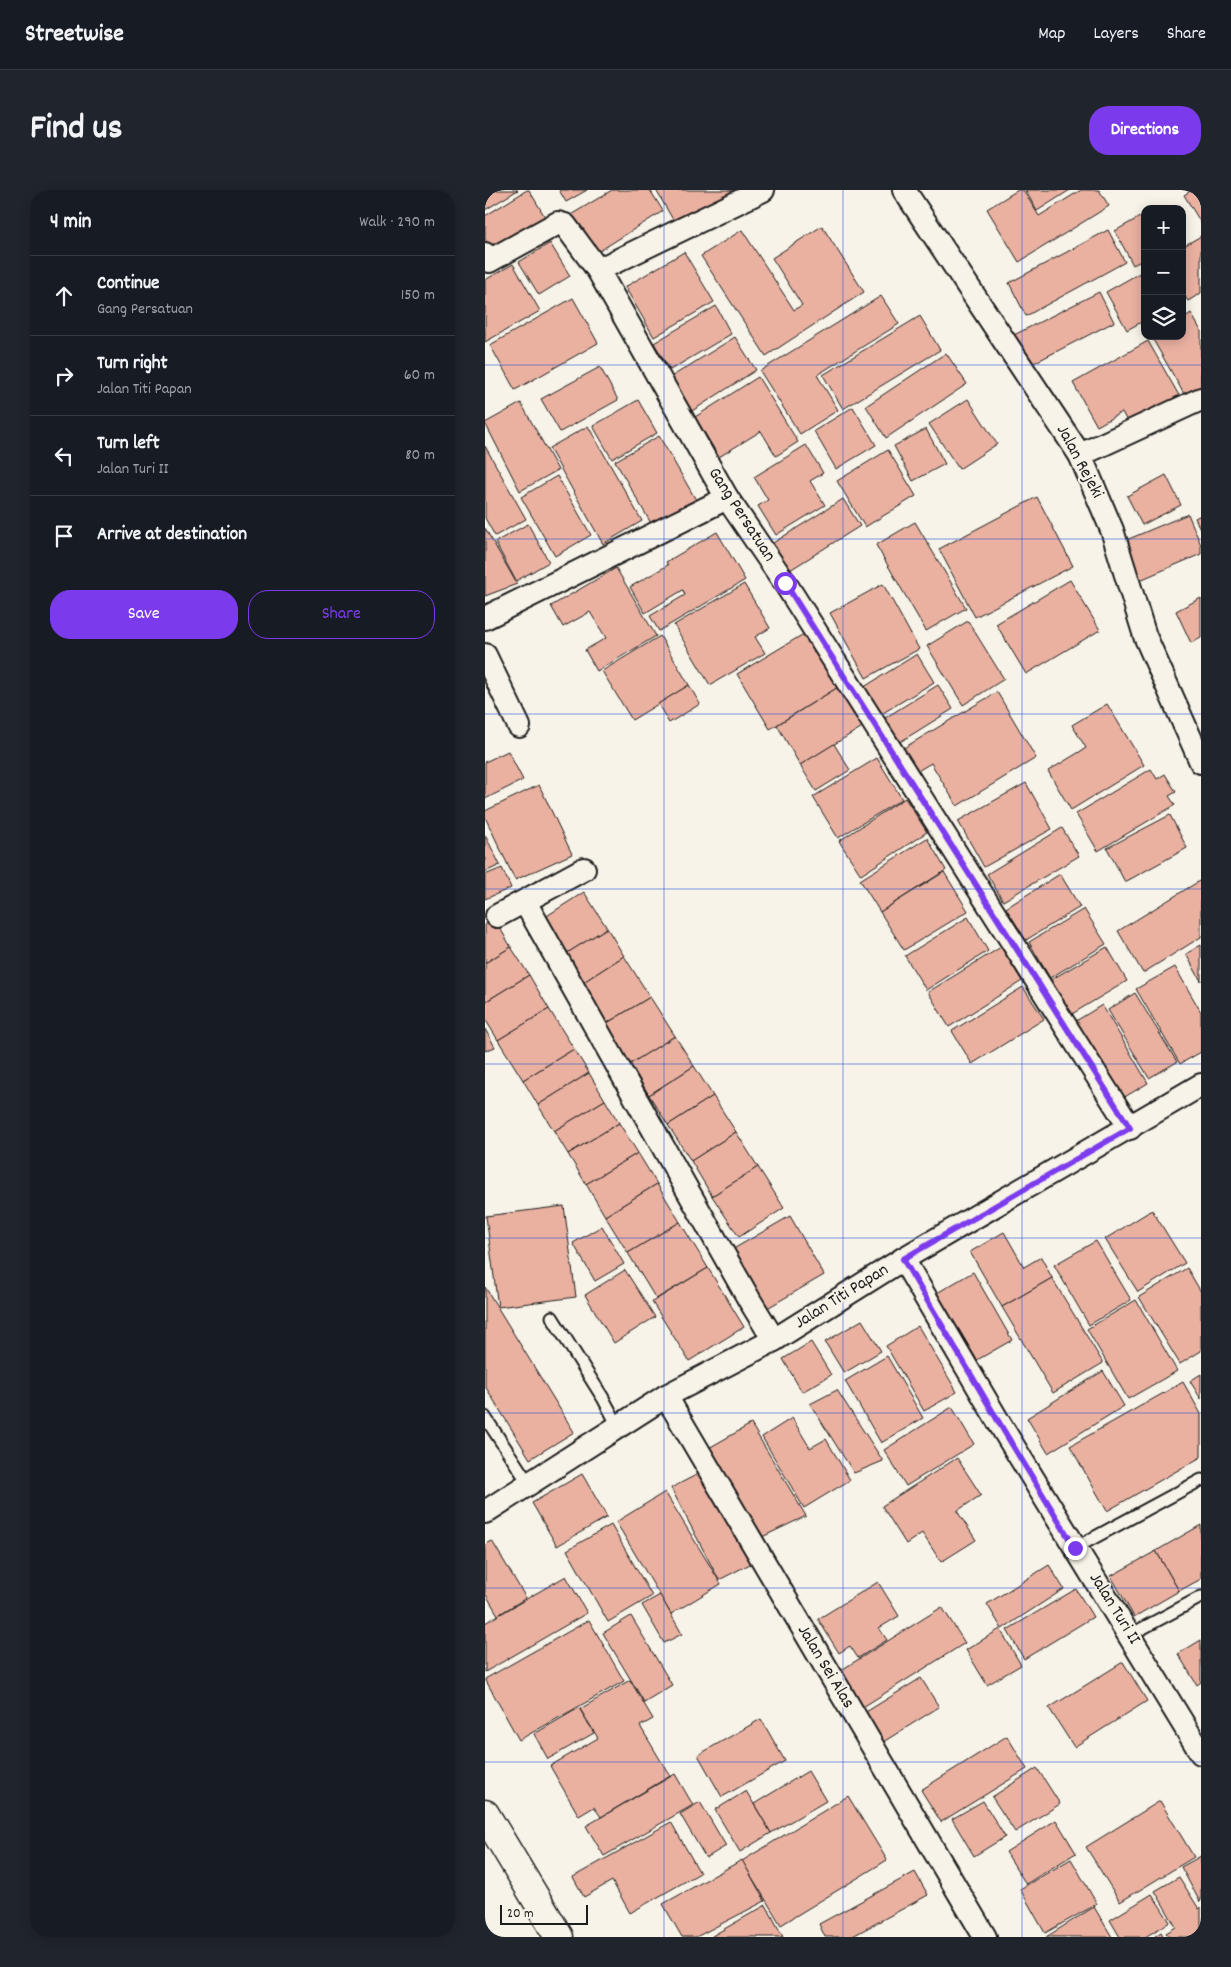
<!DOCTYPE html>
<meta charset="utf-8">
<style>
body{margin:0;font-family:Dekko,sans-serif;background:#20242c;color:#f1f3f6}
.controls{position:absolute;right:15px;top:15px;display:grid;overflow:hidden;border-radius:10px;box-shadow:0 2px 12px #0003}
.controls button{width:45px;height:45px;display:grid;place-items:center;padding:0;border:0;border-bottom:1px solid #363941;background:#171b24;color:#f1f3f6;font:25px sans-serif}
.scale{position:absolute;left:15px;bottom:12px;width:88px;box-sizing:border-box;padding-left:5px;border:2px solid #1c1c1c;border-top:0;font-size:14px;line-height:18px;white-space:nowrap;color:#1c1c1c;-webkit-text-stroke:4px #f7f3e8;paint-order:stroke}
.stop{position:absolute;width:15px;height:15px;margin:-11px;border:4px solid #7c3aed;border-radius:50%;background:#fff}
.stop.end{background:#7c3aed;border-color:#fff;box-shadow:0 1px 5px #0008}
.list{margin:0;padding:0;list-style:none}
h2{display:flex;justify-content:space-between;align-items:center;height:65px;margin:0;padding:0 20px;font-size:21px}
h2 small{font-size:16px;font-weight:400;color:#9ea1a6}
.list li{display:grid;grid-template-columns:32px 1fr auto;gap:15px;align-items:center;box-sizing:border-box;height:80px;padding:0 20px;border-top:1px solid #363941}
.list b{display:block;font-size:19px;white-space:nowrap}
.list p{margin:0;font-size:16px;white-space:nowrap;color:#9ea1a6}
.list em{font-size:16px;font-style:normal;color:#9ea1a6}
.actions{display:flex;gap:10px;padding:15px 20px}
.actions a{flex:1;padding:11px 0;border:1px solid #7c3aed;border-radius:20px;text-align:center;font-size:18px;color:#7c3aed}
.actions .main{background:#7c3aed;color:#fff}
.icon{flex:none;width:28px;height:28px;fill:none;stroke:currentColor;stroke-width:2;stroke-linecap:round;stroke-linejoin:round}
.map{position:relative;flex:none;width:716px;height:1747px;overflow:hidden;border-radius:20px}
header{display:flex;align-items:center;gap:30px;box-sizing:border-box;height:70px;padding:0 25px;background:#171b24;border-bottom:1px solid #363941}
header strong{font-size:24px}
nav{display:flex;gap:28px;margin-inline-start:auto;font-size:18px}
.intro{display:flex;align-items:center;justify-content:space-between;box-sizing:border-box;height:120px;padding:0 30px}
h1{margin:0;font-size:35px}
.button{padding:12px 22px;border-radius:20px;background:#7c3aed;color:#fff;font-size:18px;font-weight:700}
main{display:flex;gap:30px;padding:0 30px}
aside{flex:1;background:#171b24;border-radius:20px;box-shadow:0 2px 12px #0003}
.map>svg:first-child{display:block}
.building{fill:#eab1a1;stroke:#1c1c1c}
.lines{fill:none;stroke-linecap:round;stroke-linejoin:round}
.service-casing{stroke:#1c1c1c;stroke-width:15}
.minor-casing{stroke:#1c1c1c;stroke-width:26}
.tertiary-casing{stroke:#1c1c1c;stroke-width:31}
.service{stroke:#f7f3e8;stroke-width:11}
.minor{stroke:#f7f3e8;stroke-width:22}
.tertiary{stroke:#f7f3e8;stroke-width:28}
.route{stroke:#7c3aed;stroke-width:6}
.grid{fill:none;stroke:#1d4ed8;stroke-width:1;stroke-opacity:0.55}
.labels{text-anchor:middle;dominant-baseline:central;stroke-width:4;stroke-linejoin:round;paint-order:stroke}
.street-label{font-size:18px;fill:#1c1c1c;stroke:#f7f3e8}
</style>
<header>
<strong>Streetwise</strong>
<nav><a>Map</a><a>Layers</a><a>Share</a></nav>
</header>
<div class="intro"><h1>Find us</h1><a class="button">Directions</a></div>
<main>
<aside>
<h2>4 min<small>Walk · 290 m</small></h2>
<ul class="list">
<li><svg class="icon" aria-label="ahead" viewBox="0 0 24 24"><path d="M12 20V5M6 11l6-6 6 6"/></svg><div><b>Continue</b><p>Gang Persatuan</p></div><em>150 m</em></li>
<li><svg class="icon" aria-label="right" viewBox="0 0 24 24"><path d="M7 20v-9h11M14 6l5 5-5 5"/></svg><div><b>Turn right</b><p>Jalan Titi Papan</p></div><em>60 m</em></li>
<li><svg class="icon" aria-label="left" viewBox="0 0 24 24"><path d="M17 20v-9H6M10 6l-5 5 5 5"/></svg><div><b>Turn left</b><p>Jalan Turi II</p></div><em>80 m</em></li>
<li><svg class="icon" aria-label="arrive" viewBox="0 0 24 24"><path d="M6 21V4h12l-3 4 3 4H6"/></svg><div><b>Arrive at destination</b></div></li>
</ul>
<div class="actions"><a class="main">Save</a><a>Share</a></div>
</aside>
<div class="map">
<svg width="716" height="1747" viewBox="0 0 716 1747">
<rect width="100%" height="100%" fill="#f7f3e8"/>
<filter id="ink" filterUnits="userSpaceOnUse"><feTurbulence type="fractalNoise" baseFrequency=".02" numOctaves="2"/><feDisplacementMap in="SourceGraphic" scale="10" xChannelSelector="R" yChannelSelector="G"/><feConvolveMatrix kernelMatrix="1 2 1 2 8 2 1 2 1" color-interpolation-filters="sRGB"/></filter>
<g filter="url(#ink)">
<!-- building -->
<g class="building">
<polygon points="0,0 33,0 0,20"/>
<polygon points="42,0 44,0 63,32 10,65 0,49 0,26"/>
<polygon points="74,0 102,0 81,12"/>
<polygon points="127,0 165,0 178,21 108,65 84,26"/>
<polygon points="171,0 253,0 191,35"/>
<polygon points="533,0 538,0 554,26 596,0 614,0 624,16 534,72 502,19"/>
<polygon points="540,0 585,0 552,21"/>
<polygon points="707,0 716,0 716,33 699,5"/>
<polygon points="660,24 660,69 648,75 630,41"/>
<polygon points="337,36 379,102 281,166 216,66 257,40 309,120 317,115 287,68"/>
<polygon points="623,40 640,72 541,126 524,93"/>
<polygon points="716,46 716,103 703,111 697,102 697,57"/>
<polygon points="65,53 85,86 54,105 34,72"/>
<polygon points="199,62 229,112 169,147 140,97"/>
<polygon points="28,74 55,121 0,152 0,90"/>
<polygon points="660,80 660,130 642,140 621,102"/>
<polygon points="614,102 629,132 543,176 527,146"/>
<polygon points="396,106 414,134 332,185 353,220 315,244 275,181"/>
<polygon points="88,108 113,153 30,200 5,155"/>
<polygon points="231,116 246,144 185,180 169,153"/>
<polygon points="706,123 716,141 716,204 703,211 666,146 697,146 697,129"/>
<polygon points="435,126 455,160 358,219 338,185"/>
<polygon points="250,147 271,180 207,221 186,187"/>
<polygon points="663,151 696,209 645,237 637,222 612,236 588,193"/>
<polygon points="461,163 482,194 401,248 381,216"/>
<polygon points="115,177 133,210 75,242 56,209"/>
<polygon points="273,187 313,252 291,266 276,241 234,267 210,227"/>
<polygon points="483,209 512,254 474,279 444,234"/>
<polygon points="153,210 172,243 127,269 108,236"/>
<polygon points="36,213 73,280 35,301 0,233"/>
<polygon points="368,217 391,255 351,279 329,241"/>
<polygon points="103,236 157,331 118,354 64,258"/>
<polygon points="441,239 460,274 428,291 409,256"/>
<polygon points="174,246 211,310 167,335 130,271"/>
<polygon points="321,255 338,283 325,291 340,315 291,345 273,316 283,310 269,287"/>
<polygon points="0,256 41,329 10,346 0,328"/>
<polygon points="403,260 431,306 380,337 352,291"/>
<polygon points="681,285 696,315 657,335 642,306"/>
<polygon points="72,286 106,345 70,366 36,307"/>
<polygon points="552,307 588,376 490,427 454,359"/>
<polygon points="358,309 375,336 305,380 288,353"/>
<polygon points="703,324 716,355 716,364 655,390 639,351"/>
<polygon points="716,325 716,341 710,328"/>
<polygon points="430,332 481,418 441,441 391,355"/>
<polygon points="43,334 64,372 31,391 10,352"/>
<polygon points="0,338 32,394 0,406"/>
<polygon points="232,342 260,390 174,441 165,426 200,405 198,400 160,423 145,397 183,375 181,372"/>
<polygon points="131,378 171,446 112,481 100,460 121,448 105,422 78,437 66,416"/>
<polygon points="585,390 615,440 541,484 511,434"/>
<polygon points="259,394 285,438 270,447 280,463 225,495 189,435"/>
<polygon points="398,394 434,459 381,488 345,423"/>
<polygon points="716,408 716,448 706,453 691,421"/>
<polygon points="483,431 519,489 478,515 442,456"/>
<polygon points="322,442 355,496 285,539 252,484"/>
<polygon points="175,446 204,495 147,530 117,481"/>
<polygon points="432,464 449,492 393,526 376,499"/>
<polygon points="204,495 215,514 184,533 173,514"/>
<polygon points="453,495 468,519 410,555 395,531"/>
<polygon points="355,496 379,536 315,575 292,535"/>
<polygon points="512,502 551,568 472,616 446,573 431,582 417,559"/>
<polygon points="622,514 659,575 586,620 563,581 601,558 587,535"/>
<polygon points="349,554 365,580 331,601 315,575"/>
<polygon points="23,561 38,590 0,609 0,572"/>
<polygon points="392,568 417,609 353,648 328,607"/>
<polygon points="666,579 672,589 680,584 691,602 684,606 690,615 613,661 591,624"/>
<polygon points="541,593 567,639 499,677 473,631"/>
<polygon points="54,595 87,664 30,690 0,627 0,621"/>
<polygon points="420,608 442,642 376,685 354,651"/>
<polygon points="685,625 702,658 640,692 622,658"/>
<polygon points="577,638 594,666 518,711 502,684"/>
<polygon points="0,645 15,675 0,682"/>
<polygon points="442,648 461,680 395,722 375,690"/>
<polygon points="17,678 26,698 0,709 0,685"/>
<polygon points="459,682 483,721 419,760 395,722"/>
<polygon points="575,684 595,717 541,750 521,718"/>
<polygon points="716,690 716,747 658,783 633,741"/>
<polygon points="99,702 122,738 79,765 57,729"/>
<polygon points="599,719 621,754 565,788 544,752"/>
<polygon points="483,727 503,761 441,800 420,766"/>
<polygon points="9,728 26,757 0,773 0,733"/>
<polygon points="122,738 139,766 97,793 79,765"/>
<polygon points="716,755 716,791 701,764"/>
<polygon points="26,757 44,785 0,812 0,773"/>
<polygon points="516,757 537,791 464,837 443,802"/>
<polygon points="622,757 642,791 582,827 562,792"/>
<polygon points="139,766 165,807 122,833 97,793"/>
<polygon points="690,777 716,822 716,862 695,874 651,799"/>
<polygon points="44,785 64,819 13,850 0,829 0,812"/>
<polygon points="538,797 559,829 487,874 467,841"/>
<polygon points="650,803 692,872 664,888 623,820"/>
<polygon points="165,807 190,846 145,874 119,835"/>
<polygon points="617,815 663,893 633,911 586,834"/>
<polygon points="64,819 89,859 38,890 13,850"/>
<polygon points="0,839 10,857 0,861"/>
<polygon points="190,846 209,876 164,905 145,874"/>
<polygon points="89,859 104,883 53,915 38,890"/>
<polygon points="209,876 228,906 183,935 164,905"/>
<polygon points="104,883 120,910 69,941 53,915"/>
<polygon points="228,906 251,942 206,971 183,935"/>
<polygon points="120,910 134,933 83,964 69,941"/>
<polygon points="134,933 153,963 101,994 83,964"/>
<polygon points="251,942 273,977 227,1006 206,971"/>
<polygon points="153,963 172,994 120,1026 101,994"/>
<polygon points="273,977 299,1018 254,1047 227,1006"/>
<polygon points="172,994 195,1032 143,1063 120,1026"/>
<polygon points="79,1016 91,1107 13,1117 1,1026"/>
<polygon points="667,1020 700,1073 653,1102 620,1049"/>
<polygon points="305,1026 339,1085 279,1120 245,1061"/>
<polygon points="195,1032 223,1078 171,1109 143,1063"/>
<polygon points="117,1036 139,1074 110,1091 88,1053"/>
<polygon points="519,1042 539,1077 556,1067 567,1088 517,1117 485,1062"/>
<polygon points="611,1051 646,1110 604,1135 569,1075"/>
<polygon points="223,1078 259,1137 204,1171 167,1112"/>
<polygon points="702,1078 716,1102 716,1161 695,1174 654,1107"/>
<polygon points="140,1080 170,1127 129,1153 100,1105"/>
<polygon points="488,1082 527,1150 492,1170 452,1103"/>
<polygon points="567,1088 618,1173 568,1203 517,1117"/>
<polygon points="0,1097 89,1242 45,1269 0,1196"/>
<polygon points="651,1110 692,1181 643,1209 602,1139"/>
<polygon points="377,1130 396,1161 359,1183 340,1152"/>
<polygon points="433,1136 472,1202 439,1221 401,1156"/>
<polygon points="326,1152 346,1185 317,1202 298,1169"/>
<polygon points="402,1166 438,1228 396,1253 360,1191"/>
<polygon points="618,1181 639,1216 563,1263 542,1228"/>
<polygon points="716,1184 716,1209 705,1191"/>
<polygon points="698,1192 716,1224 716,1267 622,1321 585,1256"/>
<polygon points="352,1200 398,1271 369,1283 325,1214"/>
<polygon points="467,1217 489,1254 421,1296 399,1260"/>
<polygon points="307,1228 325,1258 341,1249 365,1290 319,1318 277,1247"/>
<polygon points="266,1234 321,1326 275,1348 222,1259"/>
<polygon points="472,1268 496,1305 472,1321 491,1350 456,1372 437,1343 421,1354 397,1316"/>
<polygon points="219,1281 267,1373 234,1390 186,1298"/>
<polygon points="97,1284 122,1327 72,1356 47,1313"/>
<polygon points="180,1302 236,1394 186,1424 131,1332"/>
<polygon points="126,1335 167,1406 123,1432 82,1360"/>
<polygon points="716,1335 716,1389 694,1401 671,1361"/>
<polygon points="7,1351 41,1408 13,1425 0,1403 0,1355"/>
<polygon points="671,1361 694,1401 649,1427 626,1386"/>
<polygon points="564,1375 579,1399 517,1439 502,1414"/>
<polygon points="81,1386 102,1423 0,1482 0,1433"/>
<polygon points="393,1392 414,1426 394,1438 402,1450 373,1468 365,1456 354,1463 333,1429"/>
<polygon points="591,1399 608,1427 539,1469 522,1440"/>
<polygon points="175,1405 197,1444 179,1453 157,1415"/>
<polygon points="457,1417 480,1453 373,1520 350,1484"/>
<polygon points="146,1426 187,1495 159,1512 118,1443"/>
<polygon points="104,1430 139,1491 34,1550 0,1489"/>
<polygon points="515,1439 536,1475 502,1495 481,1460"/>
<polygon points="716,1450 716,1492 712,1495 693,1464"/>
<polygon points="638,1472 662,1511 589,1557 564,1518"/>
<polygon points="436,1488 454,1517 395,1554 376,1525"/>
<polygon points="145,1490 168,1529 155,1536 185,1586 116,1627 109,1617 94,1626 65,1576 113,1548 95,1519"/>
<polygon points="94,1518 109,1543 63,1569 49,1544"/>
<polygon points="276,1529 300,1571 237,1607 213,1565"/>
<polygon points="522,1546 542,1579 456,1632 436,1600"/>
<polygon points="552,1578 575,1614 530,1642 507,1607"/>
<polygon points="323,1581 341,1611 286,1643 269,1614"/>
<polygon points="190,1584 208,1615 119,1666 101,1636"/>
<polygon points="261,1601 286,1643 255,1662 230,1620"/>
<polygon points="363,1606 402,1670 296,1735 257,1671"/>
<polygon points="498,1611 520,1647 489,1666 467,1629"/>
<polygon points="675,1611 709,1667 635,1712 601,1657"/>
<polygon points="215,1612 241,1656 221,1668 195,1624"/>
<polygon points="571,1630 591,1663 541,1694 521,1662"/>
<polygon points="186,1632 215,1683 145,1723 127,1691 99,1707 88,1687"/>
<polygon points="716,1666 716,1711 715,1712 696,1677"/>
<polygon points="586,1669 612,1714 560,1743 535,1699"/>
<polygon points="257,1670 280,1711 211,1747 197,1747 178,1714"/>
<polygon points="430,1682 443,1705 366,1747 340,1747 334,1734"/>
<polygon points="694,1687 714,1719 716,1717 716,1747 684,1747 681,1743 691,1737 670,1701"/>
<polygon points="667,1704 685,1732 660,1747 635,1747 625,1730"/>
<polygon points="281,1715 298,1747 227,1747 227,1746"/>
<polygon points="609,1717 627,1747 561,1747"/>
<polygon points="676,1742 679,1747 669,1747"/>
</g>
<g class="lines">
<!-- service casing -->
<g class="service-casing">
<g id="service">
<polyline points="67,1127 118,1208 133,1236"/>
<polyline points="0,1227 44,1294"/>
<polyline points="590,1358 716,1290"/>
<polyline points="645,1445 716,1407"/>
</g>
</g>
<!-- minor casing -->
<g class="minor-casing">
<g id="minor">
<polyline points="419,0 595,265 627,340 660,446 716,572"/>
<polyline points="0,64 4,71 73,33 80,35 113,80 242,308 300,393 645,938"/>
<polyline points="113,80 278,0"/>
<polyline points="595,265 716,209"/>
<polyline points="0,428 242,308"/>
<polyline points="0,465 34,536"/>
<polyline points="40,712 265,1111 289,1150"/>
<polyline points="12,726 99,679"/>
<polyline points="418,1069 519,1241 716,1563"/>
<polyline points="181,1206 500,1747"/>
<polyline points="0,1322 181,1206 289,1150 418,1069 716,895"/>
</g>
</g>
<!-- tertiary casing -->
<g class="tertiary-casing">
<polyline id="tertiary" points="0,1624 74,1747"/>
</g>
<!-- service -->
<use href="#service" class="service"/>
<!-- minor -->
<use href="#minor" class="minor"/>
<!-- tertiary -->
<use href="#tertiary" class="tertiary"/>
</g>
</g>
<g class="lines" filter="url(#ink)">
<!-- route -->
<polyline class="route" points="300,393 645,938 418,1069 519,1241 590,1358"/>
</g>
<!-- grid -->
<path class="grid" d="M179,0v1747M358,0v1747M537,0v1747M0,175h716M0,349h716M0,524h716M0,699h716M0,874h716M0,1048h716M0,1223h716M0,1398h716M0,1572h716"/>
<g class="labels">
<!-- street labels -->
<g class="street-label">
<text transform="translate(594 272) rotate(62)">Jalan Rejeki</text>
<text transform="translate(256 325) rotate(57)">Gang Persatuan</text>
<text transform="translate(357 1107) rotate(-32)">Jalan Titi Papan</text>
<text transform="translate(629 1419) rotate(58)">Jalan Turi II</text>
<text transform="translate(340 1477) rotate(59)">Jalan Sei Alas</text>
</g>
</g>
</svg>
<div class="controls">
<button>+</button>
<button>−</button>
<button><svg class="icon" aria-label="layers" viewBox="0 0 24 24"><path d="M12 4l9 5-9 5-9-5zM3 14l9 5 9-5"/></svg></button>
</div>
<div class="scale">20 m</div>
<div class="stop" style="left:300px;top:393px"></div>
<div class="stop end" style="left:590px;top:1358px"></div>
</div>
</main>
